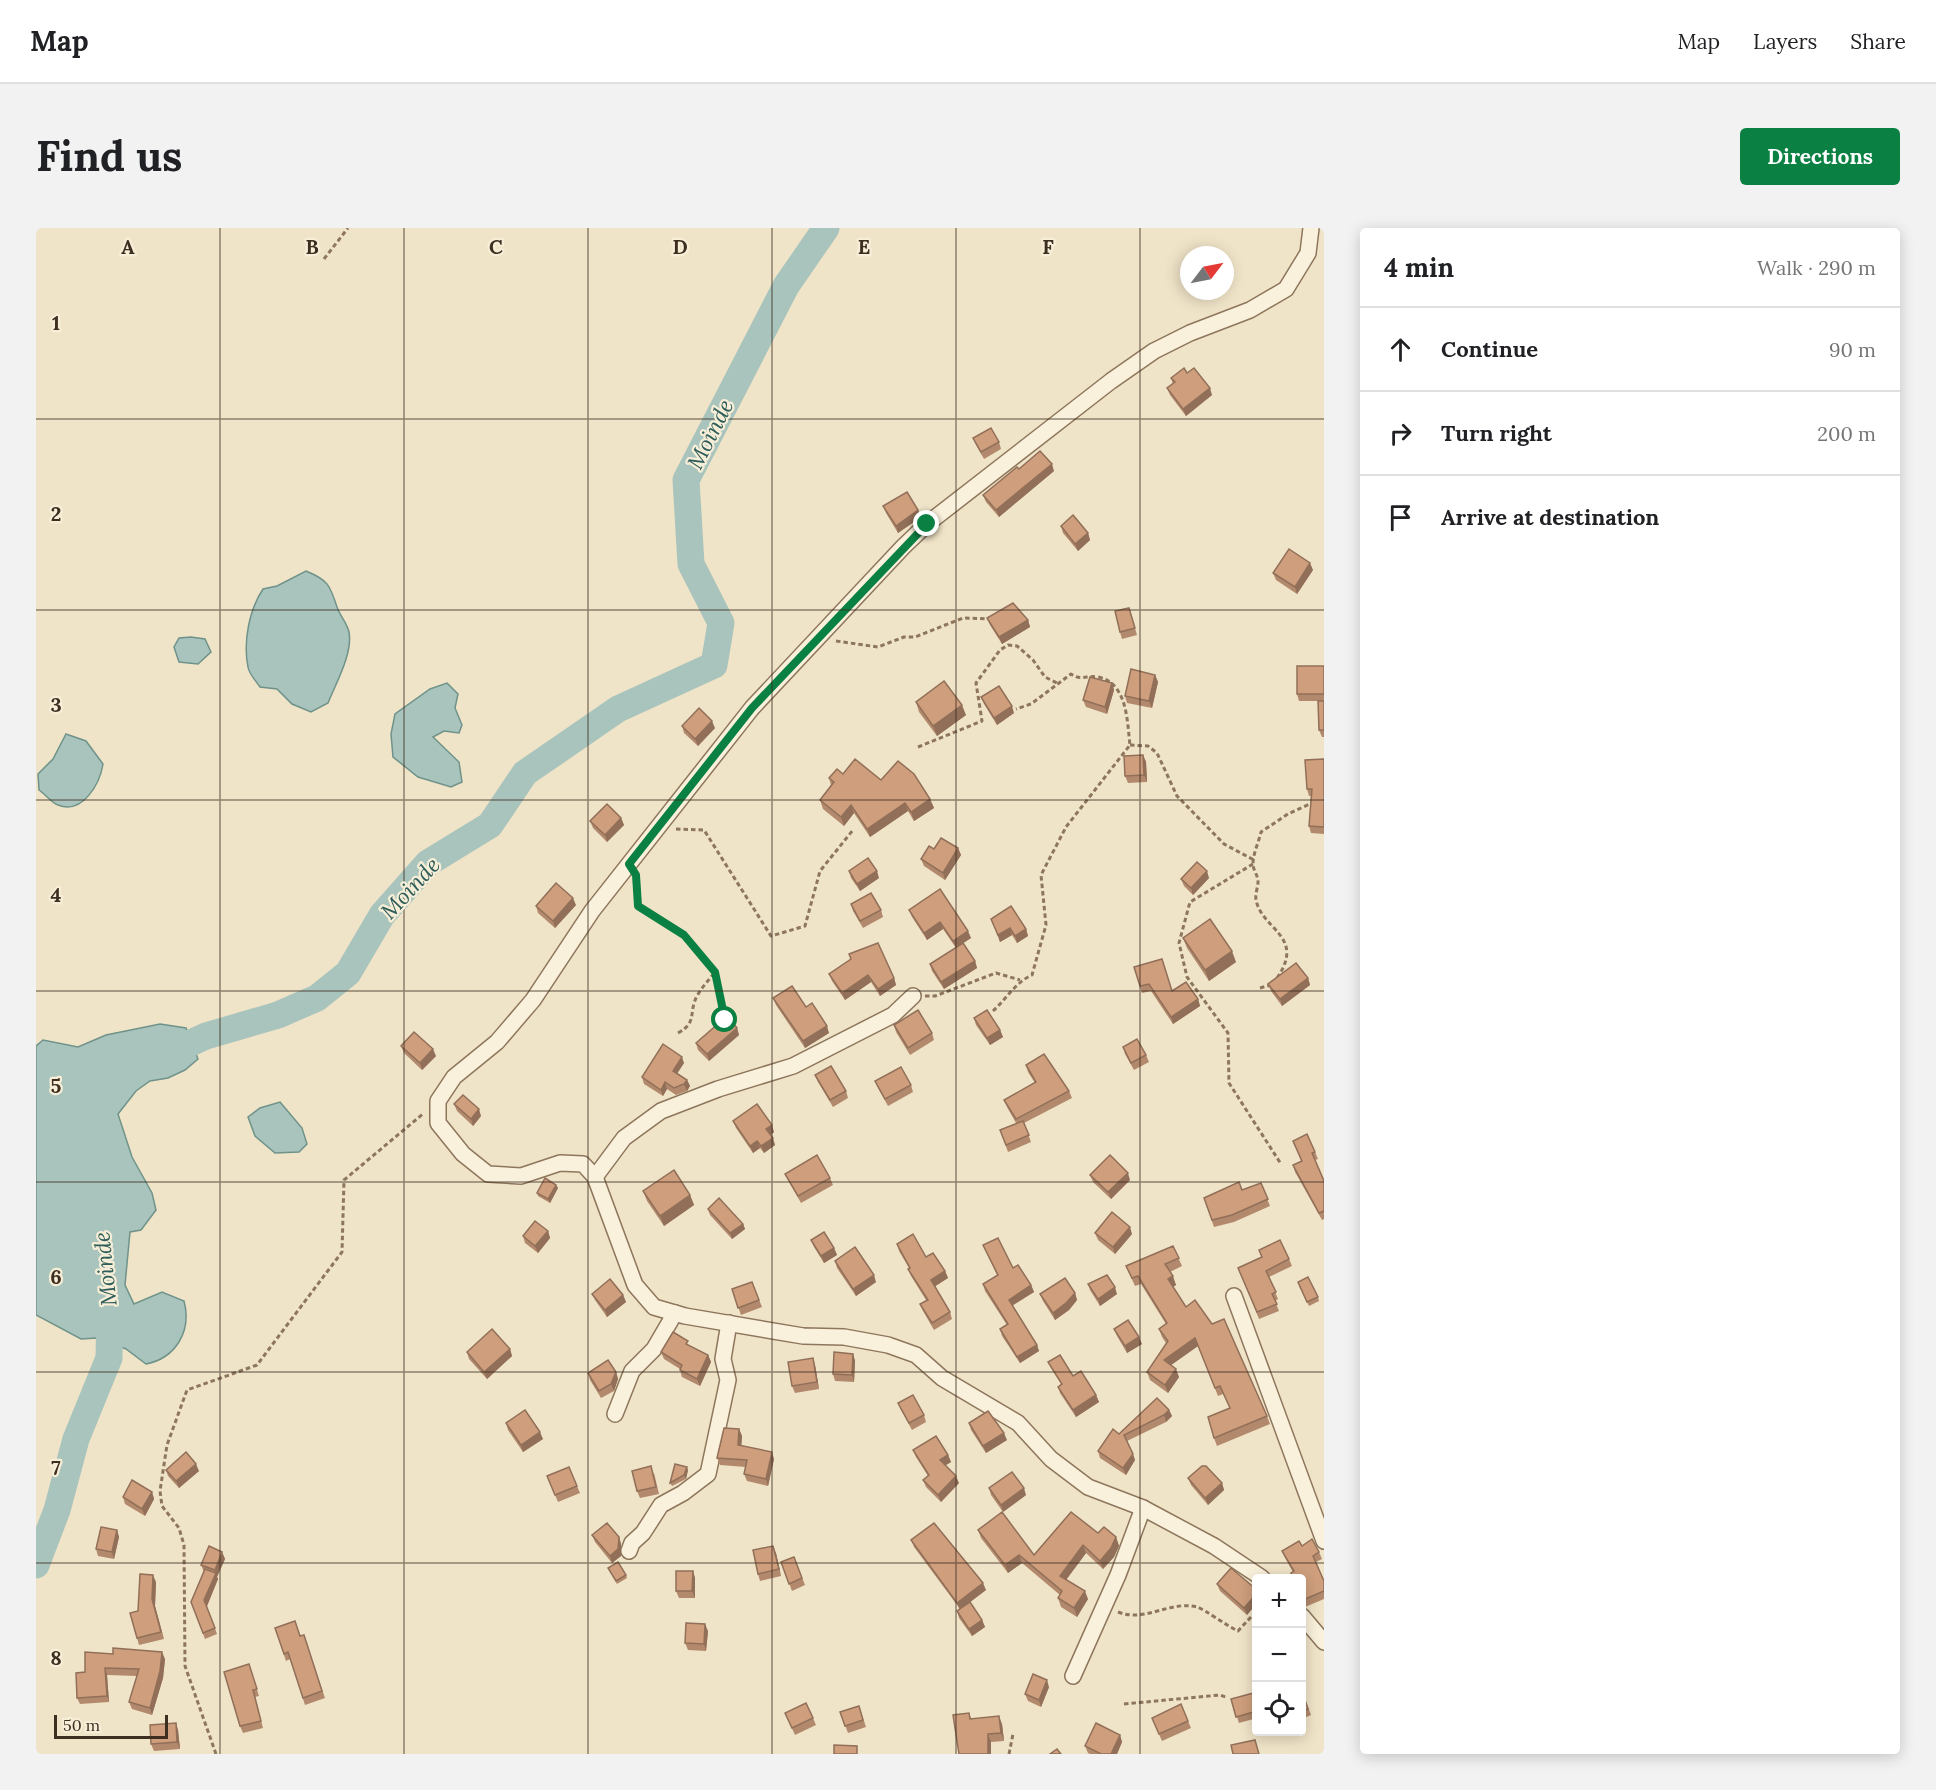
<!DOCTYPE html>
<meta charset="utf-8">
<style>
body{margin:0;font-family:Lora,serif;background:#f2f2f2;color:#202124}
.controls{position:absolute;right:18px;bottom:18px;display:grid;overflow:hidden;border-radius:6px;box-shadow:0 3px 15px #0003}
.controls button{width:54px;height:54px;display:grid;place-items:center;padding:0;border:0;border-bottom:2px solid #e0e0e0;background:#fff;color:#202124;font:30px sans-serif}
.compass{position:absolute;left:1144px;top:18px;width:54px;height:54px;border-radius:50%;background:#fff;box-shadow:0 3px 15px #0003;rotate:58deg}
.scale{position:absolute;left:18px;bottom:15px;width:114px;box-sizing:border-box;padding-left:6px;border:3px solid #3d2e20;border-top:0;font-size:16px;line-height:21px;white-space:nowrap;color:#3d2e20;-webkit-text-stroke:4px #f7eed8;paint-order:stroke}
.stop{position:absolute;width:18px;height:18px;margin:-14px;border:4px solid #0b8043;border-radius:50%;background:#fff}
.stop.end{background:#0b8043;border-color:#fff;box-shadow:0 2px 6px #0008}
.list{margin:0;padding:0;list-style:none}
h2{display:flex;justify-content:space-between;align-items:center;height:78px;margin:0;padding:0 24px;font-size:26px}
h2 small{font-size:20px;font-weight:400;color:#757577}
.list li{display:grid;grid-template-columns:39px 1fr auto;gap:18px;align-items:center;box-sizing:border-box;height:84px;padding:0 24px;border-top:2px solid #e0e0e0}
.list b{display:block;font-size:22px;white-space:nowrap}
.list em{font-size:20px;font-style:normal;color:#757577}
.icon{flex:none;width:33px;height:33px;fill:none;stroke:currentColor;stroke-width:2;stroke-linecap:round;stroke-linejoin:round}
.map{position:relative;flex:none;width:1288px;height:1526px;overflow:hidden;border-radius:6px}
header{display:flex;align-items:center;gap:36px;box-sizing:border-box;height:84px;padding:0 30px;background:#fff;border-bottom:2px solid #e0e0e0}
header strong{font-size:28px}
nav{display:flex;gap:33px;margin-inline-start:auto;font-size:21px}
.intro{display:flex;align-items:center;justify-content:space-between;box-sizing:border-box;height:144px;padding:0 36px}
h1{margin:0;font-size:42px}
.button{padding:15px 27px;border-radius:6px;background:#0b8043;color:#fff;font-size:21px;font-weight:700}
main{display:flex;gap:36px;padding:0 36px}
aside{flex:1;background:#fff;border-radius:6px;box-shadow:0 3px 15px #0003}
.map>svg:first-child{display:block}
.water{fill:#a9c4bc;stroke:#6f938a;stroke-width:1.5}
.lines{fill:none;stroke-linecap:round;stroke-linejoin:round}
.river{stroke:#a9c4bc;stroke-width:27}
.street-casing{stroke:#8d765c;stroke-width:18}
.path{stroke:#8d765c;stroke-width:3;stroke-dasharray:4.5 3;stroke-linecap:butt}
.street{stroke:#faf1dc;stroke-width:15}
.wall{fill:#b2896c}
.shaded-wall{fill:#916f58}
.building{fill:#cf9f7d;stroke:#916f58;stroke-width:1.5}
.route{stroke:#0b8043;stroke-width:8}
.grid{fill:none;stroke:#3d2e20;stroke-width:1.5;stroke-opacity:0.55}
.labels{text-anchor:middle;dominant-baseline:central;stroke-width:4.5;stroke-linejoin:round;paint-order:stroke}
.water-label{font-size:22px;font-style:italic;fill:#2f5d5a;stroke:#f7eed8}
.grid-label{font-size:20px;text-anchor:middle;font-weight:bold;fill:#3d2e20;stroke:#f7eed8;stroke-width:4.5;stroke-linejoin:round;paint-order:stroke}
</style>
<header>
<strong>Map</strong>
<nav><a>Map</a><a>Layers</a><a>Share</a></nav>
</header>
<div class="intro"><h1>Find us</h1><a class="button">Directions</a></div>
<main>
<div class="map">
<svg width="1288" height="1526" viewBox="0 0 1288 1526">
<rect width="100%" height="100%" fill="#f0e4c8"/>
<!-- water -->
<g class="water">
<path d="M270,343c22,9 24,14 31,36 3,9 10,16 12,25 4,21 -13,51 -21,71l-17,9 -19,-8 -15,-15 -17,-2c-4,-6 -11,-13 -12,-20 -5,-25 1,-57 15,-78l14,-3z"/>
<polygon points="155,409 169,411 175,424 162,436 143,434 138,419 143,410"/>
<polygon points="411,455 422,466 419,480 426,497 423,505 408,503 397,509 423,534 426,554 415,559 382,549 357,529 355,506 359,486 394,461"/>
<path d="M30,506l20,7 17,23c-3,19 -20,51 -45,41 -6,-2 -13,-11 -19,-15l-1,-16 15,-15z"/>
<path d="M124,796l26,4 12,31 -13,11 -17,8 -18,3 -14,10 -18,23 14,43 20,36 4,17 -15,20 -11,2 -5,53 9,19 28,-12 22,9c8,30 -8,57 -38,63l-20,-15 -29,-11 -16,1 -45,-24v-269l7,-6 35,7 28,-12z"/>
<polygon points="244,874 266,900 271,916 263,924 239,925 219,908 212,889 224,880"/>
</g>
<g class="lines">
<!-- river -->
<g class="river">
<polyline points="124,829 170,808 242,787 281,770 312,745 346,687 392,635 454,597 489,545 582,481 678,437 685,395 655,336 650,252 750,58 790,0"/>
<polyline points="0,1337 21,1282 40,1211 73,1130 74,1078"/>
</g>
<!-- street casing -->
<g class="street-casing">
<g id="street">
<polyline points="559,949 588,910 625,883 682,861 757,838 857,787 877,768"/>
<polyline points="1198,1068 1288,1313"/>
<polyline points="579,1186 596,1143 618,1121 639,1085"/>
<polyline points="593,1323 596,1315 607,1305 625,1277 647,1265 672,1246 692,1152 687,1131 693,1095"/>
<polyline points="1226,1350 1178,1318 1107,1280 1052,1259 1015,1231 982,1195 906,1150 880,1127 852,1117 808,1109 767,1108 649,1088 618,1079 599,1057 559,949 547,936 524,935 485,948 452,946 427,926 402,895 402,873 418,849 461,814 497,772 556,683 716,480 867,319 891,296 1075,153 1118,123 1154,105 1214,82 1250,61 1272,25 1275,0"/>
<polyline points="1266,1388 1288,1414"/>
<polyline points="1037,1448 1082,1347 1107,1280"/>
</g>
</g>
<!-- path -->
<g class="path">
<polyline points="288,31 312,0"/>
<polyline points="800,413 842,419 868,409 879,409 927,390 955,391"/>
<polyline points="1094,517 1112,518 1121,525 1141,568 1188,616 1218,632"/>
<polyline points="882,519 946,493 940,455 964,422 972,417 981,418 997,432 1009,449 1021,455"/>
<polyline points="640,601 668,602 735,708 769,698 784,643 817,602"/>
<polyline points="1217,636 1154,674 1143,715 1151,749 1192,805 1193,855 1245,936"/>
<polyline points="601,651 602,678 648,707 679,744 689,792"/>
<path d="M1241,750c29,-42 -15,-48 -21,-78 -1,-6 2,-13 2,-18 0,-7 -5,-12 -5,-18 0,-10 6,-23 8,-32l27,-18 26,-12"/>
<polyline points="1224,760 1235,757"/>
<polyline points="889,768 899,768 960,745 984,752"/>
<path d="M957,783c13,-12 23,-29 39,-36l14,-50 -5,-50 25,-48 64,-82c-3,-23 -2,-62 -32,-68 -11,-2 -17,4 -27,-3l-40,30 -15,5"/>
<path d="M642,805c20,-11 10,-20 19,-37 5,-9 12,-16 18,-24"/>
<path d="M1082,1384c27,11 52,-12 79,-5 7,2 30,19 41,24l13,-14"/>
<polyline points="1088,1476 1184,1467 1192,1470"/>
<polyline points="180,1526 149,1438 148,1317 143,1300 126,1278 124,1263 131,1217 151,1162 221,1137 306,1024 308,952 388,885"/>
<polyline points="973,1526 977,1506"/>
</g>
<!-- street -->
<use href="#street" class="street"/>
</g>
<!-- wall -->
<g class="wall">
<polygon points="1151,145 1176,167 1150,188 1134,167 1131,160 1137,156 1135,150"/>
<polygon points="937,210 963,214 965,221 948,231 940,217"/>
<polygon points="983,241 1018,243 963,289 950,274 947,267"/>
<polygon points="847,278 882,282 885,289 862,305 850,285"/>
<polygon points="1025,298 1052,305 1054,312 1042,323 1027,305"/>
<polygon points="1277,342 1261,366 1240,352 1237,345"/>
<polygon points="1093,380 1101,407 1086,411 1084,404"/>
<polygon points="951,390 992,392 994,399 966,416 954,397"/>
<polygon points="1288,438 1288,509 1286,509 1283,502 1282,473 1263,473 1261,466"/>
<polygon points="1119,447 1122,454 1116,480 1091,475 1089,468"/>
<polygon points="1076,455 1078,462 1071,486 1050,479 1047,472"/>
<polygon points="945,469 978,485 961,497 948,476"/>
<polygon points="880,474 930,487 901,508 883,484"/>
<polygon points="646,498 679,500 662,518 648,505"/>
<polygon points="1107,527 1110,534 1111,554 1092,555 1089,548"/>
<polygon points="1288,532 1288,606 1275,605 1273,598 1275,568 1273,568 1271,561"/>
<polygon points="807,546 845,552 894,571 898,580 878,593 872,583 834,609 818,585 808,598 787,581 784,572 795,557 793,550"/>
<polygon points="585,590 588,597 571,614 557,600 554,593"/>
<polygon points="922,620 925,627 909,652 888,638 885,631"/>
<polygon points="813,643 843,650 824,663 815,650"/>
<polygon points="1173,650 1157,667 1148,658 1145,651"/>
<polygon points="904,661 935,710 925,716 939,733 941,740 908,761 896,743 894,736 920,720 907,701 891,712 876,689 873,682"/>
<polygon points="815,676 845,682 847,689 827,700 817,683"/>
<polygon points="540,677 519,700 502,685 500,678"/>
<polygon points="955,691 990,701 992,708 981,715 976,707 964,714"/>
<polygon points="1147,710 1200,734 1173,753 1151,720"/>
<polygon points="1098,739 1136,763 1162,771 1164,778 1137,796 1115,763 1106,765"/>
<polygon points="793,746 858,750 860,757 844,768 835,754 809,772 796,753"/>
<polygon points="1272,750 1274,757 1246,778 1235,763 1232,756"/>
<polygon points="737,770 770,779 793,805 769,820 740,777"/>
<polygon points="938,790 964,802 967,809 954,817 940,797"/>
<polygon points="858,797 896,805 898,812 874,827 860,804"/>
<polygon points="701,800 703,807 673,833 662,822 660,815"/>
<polygon points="365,818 400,828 386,842 368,825"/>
<polygon points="1087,819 1110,827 1113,834 1098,842 1089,826"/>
<polygon points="648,835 641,845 651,852 654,858 651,863 640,867 631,861 627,868 608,856 606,849"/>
<polygon points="990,837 1033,863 1036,870 988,895 995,914 972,924 964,902 980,895 971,879 968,872 999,855 992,844"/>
<polygon points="779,847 810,863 812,870 797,879 782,854"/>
<polygon points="839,853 875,857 877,864 852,878 842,860"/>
<polygon points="418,876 445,888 437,898 421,883"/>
<polygon points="697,893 738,904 735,907 739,917 728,925 724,920 717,925 700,900"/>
<polygon points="1257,913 1279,924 1282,931 1279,932 1288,953 1288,991 1286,992 1259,944 1257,937 1265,933"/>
<polygon points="749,946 794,950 797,957 765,975 752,952"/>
<polygon points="1054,947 1094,952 1075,971 1057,954"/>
<polygon points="1225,955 1234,978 1198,994 1178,999 1168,970 1206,962"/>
<polygon points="520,957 522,960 514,975 502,968 501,965"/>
<polygon points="607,963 654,967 658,977 628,998 611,973"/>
<polygon points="672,981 707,996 709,1001 696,1011 674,987"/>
<polygon points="512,1003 514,1010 502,1025 489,1015 487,1008"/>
<polygon points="1059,1005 1096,1006 1079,1026 1062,1012"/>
<polygon points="775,1012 798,1020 801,1027 788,1035 778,1019"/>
<polygon points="861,1016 890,1029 909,1043 912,1050 899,1058 914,1084 916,1091 898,1102 887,1083 884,1076 890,1072 875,1048 872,1041 873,1040 863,1023"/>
<polygon points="947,1017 977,1040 995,1057 998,1064 976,1078 1001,1117 1003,1123 984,1135 966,1108 964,1101 971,1097 949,1063 947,1056 961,1047"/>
<polygon points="1137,1018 1146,1038 1134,1044 1140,1057 1137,1059 1150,1079 1231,1188 1234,1196 1181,1218 1178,1210 1194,1180 1187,1166 1182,1168 1162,1118 1135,1137 1143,1149 1132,1165 1114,1152 1111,1144 1130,1115 1126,1109 1123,1101 1130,1096 1105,1056 1099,1058 1090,1038"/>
<polygon points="1223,1022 1253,1031 1256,1038 1233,1049 1242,1071 1239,1073 1243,1083 1223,1091 1202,1040 1226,1029"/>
<polygon points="799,1033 840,1054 820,1068 801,1040"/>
<polygon points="716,1054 726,1079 705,1087 696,1061"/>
<polygon points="1052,1056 1081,1066 1064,1078 1054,1062"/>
<polygon points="1263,1058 1282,1069 1283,1073 1273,1078"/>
<polygon points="1039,1065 1041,1072 1033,1082 1019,1092 1007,1073 1004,1066"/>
<polygon points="556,1066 587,1067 590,1074 571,1089 559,1072"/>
<polygon points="1078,1101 1106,1116 1091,1125 1081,1108"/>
<polygon points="654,1118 672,1127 675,1134 664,1158 646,1149 644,1142 644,1141 628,1131 625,1124"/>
<polygon points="474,1121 476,1128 451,1151 433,1131 431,1124"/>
<polygon points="817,1126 819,1133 818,1154 799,1153 797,1146"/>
<polygon points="1012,1134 1037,1148 1060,1167 1063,1174 1040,1189 1024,1165 1022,1159 1025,1156 1015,1140"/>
<polygon points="779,1137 783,1161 759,1165 756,1158"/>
<polygon points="580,1144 582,1151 578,1163 565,1170 554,1152 552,1145"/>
<polygon points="862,1175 888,1187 890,1194 876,1202 865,1182"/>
<polygon points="1133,1182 1136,1188 1130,1194 1091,1213 1099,1232 1090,1247 1064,1230 1062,1223 1083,1206"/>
<polygon points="470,1195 507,1211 487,1224 472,1202"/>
<polygon points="933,1195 971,1212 950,1225 935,1202"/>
<polygon points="703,1201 706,1208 705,1217 738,1231 732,1258 711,1253 708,1246 710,1239 684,1237 681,1230"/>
<polygon points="877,1222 912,1227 915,1234 909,1238 923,1255 905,1274 890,1259 887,1252 892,1248 880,1229"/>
<polygon points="533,1239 544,1265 522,1274 511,1248"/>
<polygon points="130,1242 163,1243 143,1260 132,1248"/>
<polygon points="652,1242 650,1251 636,1258 634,1255"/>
<polygon points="618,1245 623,1266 604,1270 601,1263"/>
<polygon points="1152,1250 1186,1255 1188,1262 1172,1277 1155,1257"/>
<polygon points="953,1260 990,1267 967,1284 955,1267"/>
<polygon points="116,1264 118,1271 109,1288 89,1276 87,1269"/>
<polygon points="81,1302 83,1309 78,1331 62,1328 60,1321"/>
<polygon points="942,1302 998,1327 1062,1305 1080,1309 1083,1318 1078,1329 1067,1341 1050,1325 1030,1352 1052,1371 1041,1389 1025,1379 1022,1370 1024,1367 986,1335 972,1345 945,1310"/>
<polygon points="556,1307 583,1309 585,1316 585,1328 576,1335 559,1314"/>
<polygon points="875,1312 950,1362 929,1377 946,1392 949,1399 936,1408 923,1390 921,1383 924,1381 878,1319"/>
<polygon points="1266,1318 1283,1324 1286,1331 1280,1334 1288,1353 1288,1371 1269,1379 1266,1370 1266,1350 1257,1344 1249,1330 1246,1323"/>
<polygon points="186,1324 189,1331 181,1349 182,1351 171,1378 181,1406 169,1411 155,1374 168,1344 165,1337"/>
<polygon points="740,1325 745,1348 724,1353 722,1346"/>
<polygon points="758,1329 769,1357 756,1363 745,1334"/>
<polygon points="572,1340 590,1347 591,1350 581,1356"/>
<polygon points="657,1343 659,1350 659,1370 643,1370 640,1363"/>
<polygon points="120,1354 119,1378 128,1411 103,1417 101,1410 102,1383"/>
<polygon points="1181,1356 1221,1362 1221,1375 1211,1387 1184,1363"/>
<polygon points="239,1400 264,1408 268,1407 289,1470 269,1477 254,1431 250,1433"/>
<polygon points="672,1403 670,1423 652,1422 649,1415"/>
<polygon points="49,1424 129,1431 127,1450 116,1487 96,1481 93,1474 101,1448 71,1447 73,1474 44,1476 41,1470 49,1444"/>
<polygon points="213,1436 223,1468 219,1469 227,1500 207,1505 204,1498"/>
<polygon points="1013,1459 1005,1479 992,1473 989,1466"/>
<polygon points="1266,1463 1275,1487 1266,1491"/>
<polygon points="1221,1464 1221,1490 1203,1495 1195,1471"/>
<polygon points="823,1478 830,1499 812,1505 804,1484"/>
<polygon points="749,1485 777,1490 780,1497 759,1507"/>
<polygon points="933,1485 935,1490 966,1496 968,1513 955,1514 923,1526"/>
<polygon points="1116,1490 1152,1493 1155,1500 1126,1513"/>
<polygon points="140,1495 142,1502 144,1521 118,1523 115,1516"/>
<polygon points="1084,1507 1086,1514 1081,1526 1054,1526 1052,1525 1049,1518"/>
</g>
<!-- shaded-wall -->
<g class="shaded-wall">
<polygon points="1174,160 1176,167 1150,188 1147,181"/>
<polygon points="1016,236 1018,243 963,289 960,282"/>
<polygon points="882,282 885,289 862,305 860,298"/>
<polygon points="1052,305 1054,312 1042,323 1039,316"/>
<polygon points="1274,335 1277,342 1261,366 1259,359"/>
<polygon points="992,392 994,399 966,416 963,409"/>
<polygon points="1119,447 1122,454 1116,480 1113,473"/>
<polygon points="1076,455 1078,462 1071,486 1069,479"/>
<polygon points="926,477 930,487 901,508 897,498"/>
<polygon points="976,478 978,485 961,497 958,490"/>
<polygon points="676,493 679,500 662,518 659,511"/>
<polygon points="1107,527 1110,534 1111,554 1108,547"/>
<polygon points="894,571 898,580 878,593 875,584"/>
<polygon points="869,575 872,583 834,609 831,601"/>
<polygon points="815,577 818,585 808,598 805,589"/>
<polygon points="585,590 588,597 571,614 569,607"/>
<polygon points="922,620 925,627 909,652 907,645"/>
<polygon points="841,643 843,650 824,663 821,656"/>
<polygon points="1171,643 1173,650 1157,667 1155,660"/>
<polygon points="537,670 540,677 519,700 517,693"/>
<polygon points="904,694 907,701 891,712 888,705"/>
<polygon points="974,700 976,707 964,714 962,707"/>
<polygon points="990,701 992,708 981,715 979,708"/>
<polygon points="932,703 935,710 920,720 917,713"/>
<polygon points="1196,723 1200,734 1173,753 1169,742"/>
<polygon points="939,733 941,740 908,761 905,754"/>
<polygon points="832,747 835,754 809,772 806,765"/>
<polygon points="858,750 860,757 844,768 842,761"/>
<polygon points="1272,750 1274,757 1246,778 1244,771"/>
<polygon points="1162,771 1164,778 1137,796 1135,789"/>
<polygon points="791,798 793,805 769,820 767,813"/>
<polygon points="701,800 703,807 673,833 671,826"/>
<polygon points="964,802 967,809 954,817 951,810"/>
<polygon points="397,821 400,828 386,842 384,835"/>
<polygon points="646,829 648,835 639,849 637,843"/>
<polygon points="651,852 654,858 651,863 648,856"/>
<polygon points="629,854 631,861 627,868 625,862"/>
<polygon points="443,881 445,888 437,898 435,891"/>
<polygon points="736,897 738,904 733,908 730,901"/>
<polygon points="737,910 739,917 728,925 725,918"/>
<polygon points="721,913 724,920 717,925 714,918"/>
<polygon points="1092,945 1094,952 1075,971 1072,964"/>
<polygon points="520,957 522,960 514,975 512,971"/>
<polygon points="654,967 658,977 628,998 624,988"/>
<polygon points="707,996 709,1001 696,1011 694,1005"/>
<polygon points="1094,999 1096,1006 1079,1026 1077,1019"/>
<polygon points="512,1003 514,1010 502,1025 499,1018"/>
<polygon points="798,1020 801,1027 788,1035 785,1028"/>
<polygon points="909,1043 912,1050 898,1059 895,1052"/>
<polygon points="838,1047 840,1054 820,1068 817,1061"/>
<polygon points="1137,1048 1140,1057 1135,1060 1132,1051"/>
<polygon points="995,1057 998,1064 975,1078 973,1072"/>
<polygon points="1079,1059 1081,1066 1064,1078 1062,1071"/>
<polygon points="1039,1065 1041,1072 1033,1082 1019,1092 1017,1085"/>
<polygon points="587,1067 590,1074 571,1089 569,1082"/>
<polygon points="1103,1109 1106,1116 1091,1125 1089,1118"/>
<polygon points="1159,1110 1162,1118 1131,1140 1128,1132"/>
<polygon points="1001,1117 1003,1123 984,1135 981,1129"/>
<polygon points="474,1121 476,1128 451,1151 448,1144"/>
<polygon points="817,1126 819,1133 818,1154 816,1147"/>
<polygon points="672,1127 675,1134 664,1158 661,1151"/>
<polygon points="777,1130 779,1137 783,1161 781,1154"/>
<polygon points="1140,1141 1143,1149 1132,1165 1129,1157"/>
<polygon points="580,1144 582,1151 578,1163 575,1156"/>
<polygon points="1060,1167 1063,1174 1040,1189 1037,1182"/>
<polygon points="1133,1182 1136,1188 1130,1194 1128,1187"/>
<polygon points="703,1201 706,1208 705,1224 702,1217"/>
<polygon points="504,1204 507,1211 487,1224 485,1217"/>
<polygon points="968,1205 971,1212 950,1225 947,1218"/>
<polygon points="736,1224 738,1231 732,1258 730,1251"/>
<polygon points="1097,1226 1099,1232 1090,1247 1087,1240"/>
<polygon points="912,1227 915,1234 906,1239 904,1232"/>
<polygon points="160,1236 163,1243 143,1260 140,1253"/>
<polygon points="651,1239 652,1242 650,1251 648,1247"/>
<polygon points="920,1248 923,1255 905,1274 902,1267"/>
<polygon points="1186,1255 1188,1262 1172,1277 1169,1270"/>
<polygon points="988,1260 990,1267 967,1284 965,1277"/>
<polygon points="116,1264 118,1271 109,1288 106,1281"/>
<polygon points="81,1302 83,1309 78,1331 76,1324"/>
<polygon points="583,1309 585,1316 585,1328 576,1335 574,1328"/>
<polygon points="1080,1309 1083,1318 1078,1329 1067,1341 1064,1333"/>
<polygon points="1047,1317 1050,1325 1027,1356 1024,1348"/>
<polygon points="737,1318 740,1325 745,1348 743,1341"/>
<polygon points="186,1324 189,1331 181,1349 182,1351 171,1378 168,1372 180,1346 179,1342"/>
<polygon points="983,1327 986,1335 972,1345 969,1337"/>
<polygon points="657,1343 659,1350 659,1370 656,1363"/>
<polygon points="117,1347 120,1354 119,1378 128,1411 116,1371"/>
<polygon points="947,1355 950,1362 924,1382 921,1375"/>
<polygon points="1049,1363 1052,1371 1041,1389 1038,1380"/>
<polygon points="1221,1365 1221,1375 1211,1387 1208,1380"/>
<polygon points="946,1392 949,1399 936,1408 933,1401"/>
<polygon points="669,1396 672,1403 670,1423 668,1416"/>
<polygon points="126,1424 129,1431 127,1450 116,1487 114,1480"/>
<polygon points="69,1440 71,1447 73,1474 71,1468"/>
<polygon points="1011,1452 1013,1459 1005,1479 1003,1472"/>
<polygon points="963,1488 966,1496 968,1513 965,1505"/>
<polygon points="140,1495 142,1502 144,1521 141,1514"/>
<polygon points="952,1506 955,1514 955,1526 952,1526"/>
<polygon points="1084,1507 1086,1514 1081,1526 1075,1526"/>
</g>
<!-- building -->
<g class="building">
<polygon points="1148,140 1151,145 1158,140 1174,160 1147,181 1131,160 1139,154 1135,150"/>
<polygon points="955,200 963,214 945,224 937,210"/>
<polygon points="1004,223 1016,236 960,282 947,267 981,239 983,241"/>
<polygon points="871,264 882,282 860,298 847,278"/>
<polygon points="1037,287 1052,305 1039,316 1025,298"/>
<polygon points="1253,321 1274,335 1259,359 1237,345"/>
<polygon points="977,375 992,392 963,409 951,390"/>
<polygon points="1093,380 1099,400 1084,404 1079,383"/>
<rect x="1261" y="438" width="27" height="28"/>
<polygon points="1095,441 1119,447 1113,473 1089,468"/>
<polygon points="1054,449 1076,455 1069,479 1047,472"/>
<polygon points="908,453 926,477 897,498 880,474"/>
<polygon points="963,458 976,478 958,490 945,469"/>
<polygon points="1282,473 1288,473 1288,502 1283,502"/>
<polygon points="663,480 676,493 659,511 646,498"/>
<polygon points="1107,527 1108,547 1089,548 1088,528"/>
<polygon points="819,531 845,552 862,533 878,546 894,571 875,584 869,575 831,601 815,577 805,589 784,572 798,554 793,550 801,541 807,546"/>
<polygon points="1288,531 1288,599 1273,598 1276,561 1271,561 1269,532"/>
<polygon points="571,576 585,590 569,607 554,593"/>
<polygon points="905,610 922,620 907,645 885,631 893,618 898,621"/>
<polygon points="832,630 841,643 821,656 813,643"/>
<polygon points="1161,634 1171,643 1155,660 1145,651"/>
<polygon points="520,655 537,670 517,693 500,678"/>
<polygon points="904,661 932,703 917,713 904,694 888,705 873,682"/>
<polygon points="835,665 845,682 824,693 815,676"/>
<polygon points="975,678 990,701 979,708 974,700 962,707 955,691"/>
<polygon points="1174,691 1196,723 1169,742 1147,710"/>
<polygon points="842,715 858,750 842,761 832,747 806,765 793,746 815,731 813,726"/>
<polygon points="927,715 939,733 905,754 894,736"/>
<polygon points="1126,731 1136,763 1150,754 1162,771 1135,789 1113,756 1104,758 1098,739"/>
<polygon points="1260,735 1272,750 1244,771 1232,756"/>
<polygon points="756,758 770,779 776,775 791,798 767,813 737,770"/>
<polygon points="882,782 896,805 872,820 858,797"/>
<polygon points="951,782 964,802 951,810 938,790"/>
<polygon points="691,788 701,800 671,826 660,815"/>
<polygon points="378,804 397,821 384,835 365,818"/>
<polygon points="1101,811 1110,827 1095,835 1087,819"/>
<polygon points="627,816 646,829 637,843 651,852 648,856 638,860 629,854 625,862 606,849"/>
<polygon points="1008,826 1033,863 980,891 968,872 1000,854 990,837"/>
<polygon points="795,838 810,863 794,872 779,847"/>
<polygon points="865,839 875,857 849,871 839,853"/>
<polygon points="427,867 443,881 435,891 418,876"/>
<polygon points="721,876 736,897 730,901 737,910 725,918 721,913 714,918 697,893"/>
<polygon points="987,893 993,907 970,917 964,902"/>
<polygon points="1271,906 1279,924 1276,925 1288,953 1288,983 1283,985 1257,937 1266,933 1257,913"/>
<polygon points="781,927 794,950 762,968 749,946"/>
<polygon points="1074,927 1092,945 1072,964 1054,947"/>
<polygon points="638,942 654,967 624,988 607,963"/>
<polygon points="509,950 520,957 512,971 501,965"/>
<polygon points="1203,954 1206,962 1225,955 1232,971 1196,987 1176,992 1168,970"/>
<polygon points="683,970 707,996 694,1005 672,981"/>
<polygon points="1076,984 1094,999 1077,1019 1059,1005"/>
<polygon points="499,993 512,1003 499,1018 487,1008"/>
<polygon points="788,1004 798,1020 785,1028 775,1012"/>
<polygon points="877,1006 890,1029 897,1025 909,1043 895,1052 914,1084 896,1095 884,1076 892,1072 872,1041 874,1040 861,1016"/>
<polygon points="962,1010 977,1040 982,1037 995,1057 973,1072 1001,1117 981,1129 964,1101 972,1096 947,1056 962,1047 947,1017"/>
<polygon points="1244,1012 1253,1031 1230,1043 1240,1064 1236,1066 1241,1076 1221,1084 1202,1040 1226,1029 1223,1022"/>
<polygon points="1137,1018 1143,1030 1129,1036 1137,1048 1132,1051 1150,1079 1159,1072 1176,1096 1188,1091 1231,1188 1178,1210 1172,1189 1194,1180 1184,1158 1179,1160 1159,1110 1128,1132 1140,1141 1129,1157 1111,1144 1132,1113 1123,1101 1131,1095 1102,1048 1096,1050 1090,1038"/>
<polygon points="819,1019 838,1047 817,1061 799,1033"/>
<polygon points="1071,1047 1079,1059 1062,1071 1052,1056"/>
<polygon points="1272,1049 1282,1069 1271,1074 1262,1054"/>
<polygon points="1029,1050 1039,1065 1030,1075 1017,1085 1004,1066"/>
<polygon points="574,1051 587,1067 569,1082 556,1066"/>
<polygon points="716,1054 723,1072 702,1080 696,1061"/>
<polygon points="1092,1092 1103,1109 1089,1118 1078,1101"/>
<polygon points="456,1101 474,1121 448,1144 431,1124"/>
<polygon points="637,1104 652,1113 650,1116 672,1127 661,1151 644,1142 646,1137 625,1124"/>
<polygon points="798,1124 817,1126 816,1147 797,1146"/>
<polygon points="1024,1127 1037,1148 1045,1143 1060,1167 1037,1182 1022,1159 1026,1156 1012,1134"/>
<polygon points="777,1130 781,1154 756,1158 752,1134"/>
<polygon points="572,1132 580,1144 575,1156 563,1163 552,1145"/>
<polygon points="877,1167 888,1187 873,1195 862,1175"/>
<polygon points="1121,1170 1133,1182 1128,1187 1088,1207 1097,1226 1087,1240 1062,1223 1077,1201 1083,1206"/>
<polygon points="489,1182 504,1204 485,1217 470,1195"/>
<polygon points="952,1183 968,1205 947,1218 933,1195"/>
<polygon points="688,1200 703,1201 702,1217 736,1224 730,1251 708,1246 711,1232 681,1230"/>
<polygon points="900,1208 912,1227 904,1232 920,1248 902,1267 887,1252 893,1247 877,1222"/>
<polygon points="150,1224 160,1236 140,1253 130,1242"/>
<polygon points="639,1236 651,1239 648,1247 634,1255"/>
<polygon points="615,1238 620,1259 601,1263 596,1243"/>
<polygon points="1166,1238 1170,1238 1186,1255 1169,1270 1152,1250"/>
<polygon points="533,1239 541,1258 519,1267 511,1248"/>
<polygon points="976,1244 988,1260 965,1277 953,1260"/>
<polygon points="96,1252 116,1264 106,1281 87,1269"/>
<polygon points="966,1284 998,1327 1035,1284 1062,1305 1068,1299 1080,1309 1075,1320 1064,1333 1047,1317 1024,1348 1049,1363 1038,1380 1022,1370 1026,1363 983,1327 969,1337 942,1302"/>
<polygon points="571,1295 583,1309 582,1321 574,1328 556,1307"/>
<polygon points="898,1295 947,1355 921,1375 875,1312"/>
<polygon points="65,1299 81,1302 76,1324 60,1321"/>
<polygon points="1276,1311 1283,1324 1277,1328 1288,1353 1288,1363 1267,1372 1266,1369 1266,1350 1257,1350 1255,1345 1258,1343 1246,1323 1263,1313 1266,1318"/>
<polygon points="173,1318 186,1324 179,1342 165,1337"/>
<polygon points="737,1318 743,1341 722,1346 717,1322"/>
<polygon points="758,1329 766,1350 753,1356 745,1334"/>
<polygon points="582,1334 590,1347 580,1353 572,1340"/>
<polygon points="1195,1340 1221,1362 1221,1365 1208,1380 1181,1356"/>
<polygon points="169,1341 180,1345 168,1372 179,1400 167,1405 155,1374"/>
<polygon points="640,1343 657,1343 656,1363 640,1363"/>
<polygon points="104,1346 117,1347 116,1371 125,1404 101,1410 94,1385 102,1383"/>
<polygon points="934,1374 946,1392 933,1401 921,1383"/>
<polygon points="259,1393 264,1408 268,1407 286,1463 267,1470 252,1424 248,1426 239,1400"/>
<polygon points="650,1395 669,1396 668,1416 649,1415"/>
<polygon points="77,1420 126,1424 124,1443 114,1480 93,1474 103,1441 69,1440 71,1468 41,1470 40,1445 49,1444 49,1424 77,1426"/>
<polygon points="213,1436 221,1461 217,1462 225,1493 204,1498 188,1444"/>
<polygon points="997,1446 1011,1452 1003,1472 989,1466"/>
<polygon points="1266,1463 1272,1481 1266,1483"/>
<polygon points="1221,1464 1221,1483 1200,1489 1195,1471"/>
<polygon points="770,1475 777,1490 756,1500 749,1485"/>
<polygon points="1145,1476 1152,1493 1123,1506 1116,1490"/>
<polygon points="823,1478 827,1492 809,1498 804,1484"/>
<polygon points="933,1485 934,1491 963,1488 965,1505 952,1506 952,1526 923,1526 917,1487"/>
<polygon points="140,1495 141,1514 115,1516 114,1497"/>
<polygon points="1060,1495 1084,1507 1075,1526 1065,1526 1049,1518"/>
<polygon points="1219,1512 1223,1526 1197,1526 1195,1517"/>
<polygon points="798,1517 821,1518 821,1526 798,1526"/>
<polygon points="1021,1521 1025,1526 1014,1526"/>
</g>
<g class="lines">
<!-- route -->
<polyline class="route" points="689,792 679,744 648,707 602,678 600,647 593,636 716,480 891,296"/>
</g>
<!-- grid -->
<path class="grid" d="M184,0v1526M368,0v1526M552,0v1526M736,0v1526M920,0v1526M1104,0v1526M0,191h1288M0,382h1288M0,572h1288M0,763h1288M0,954h1288M0,1144h1288M0,1335h1288"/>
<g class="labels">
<!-- water labels -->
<g class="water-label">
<text transform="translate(674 206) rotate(-63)">Moinde</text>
<text transform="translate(374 660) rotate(-47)">Moinde</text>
<text transform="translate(69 1041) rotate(-96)">Moinde</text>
</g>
</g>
<g class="grid-label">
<text x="92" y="26">A</text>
<text x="276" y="26">B</text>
<text x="460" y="26">C</text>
<text x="644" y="26">D</text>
<text x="828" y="26">E</text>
<text x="1012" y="26">F</text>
<text x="20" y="102">1</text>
<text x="20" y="293">2</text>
<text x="20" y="484">3</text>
<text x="20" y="674">4</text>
<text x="20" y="865">5</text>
<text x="20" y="1056">6</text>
<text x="20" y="1247">7</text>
<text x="20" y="1437">8</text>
</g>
</svg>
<div class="controls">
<button>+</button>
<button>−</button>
<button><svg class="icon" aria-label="locate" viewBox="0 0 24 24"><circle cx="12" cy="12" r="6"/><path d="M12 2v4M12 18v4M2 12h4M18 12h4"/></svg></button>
</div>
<svg class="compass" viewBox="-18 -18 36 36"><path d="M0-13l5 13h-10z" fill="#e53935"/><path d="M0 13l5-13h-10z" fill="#757577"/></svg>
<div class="scale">50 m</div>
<div class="stop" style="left:689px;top:792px"></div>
<div class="stop end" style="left:891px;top:296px"></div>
</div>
<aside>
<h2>4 min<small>Walk · 290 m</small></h2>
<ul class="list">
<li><svg class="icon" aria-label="ahead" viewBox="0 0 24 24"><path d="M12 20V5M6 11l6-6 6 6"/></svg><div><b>Continue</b></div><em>90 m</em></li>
<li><svg class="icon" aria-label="right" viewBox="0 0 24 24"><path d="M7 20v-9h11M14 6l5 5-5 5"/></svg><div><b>Turn right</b></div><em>200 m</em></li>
<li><svg class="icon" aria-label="arrive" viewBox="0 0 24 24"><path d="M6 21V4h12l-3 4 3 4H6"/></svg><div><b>Arrive at destination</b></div></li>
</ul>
</aside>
</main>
